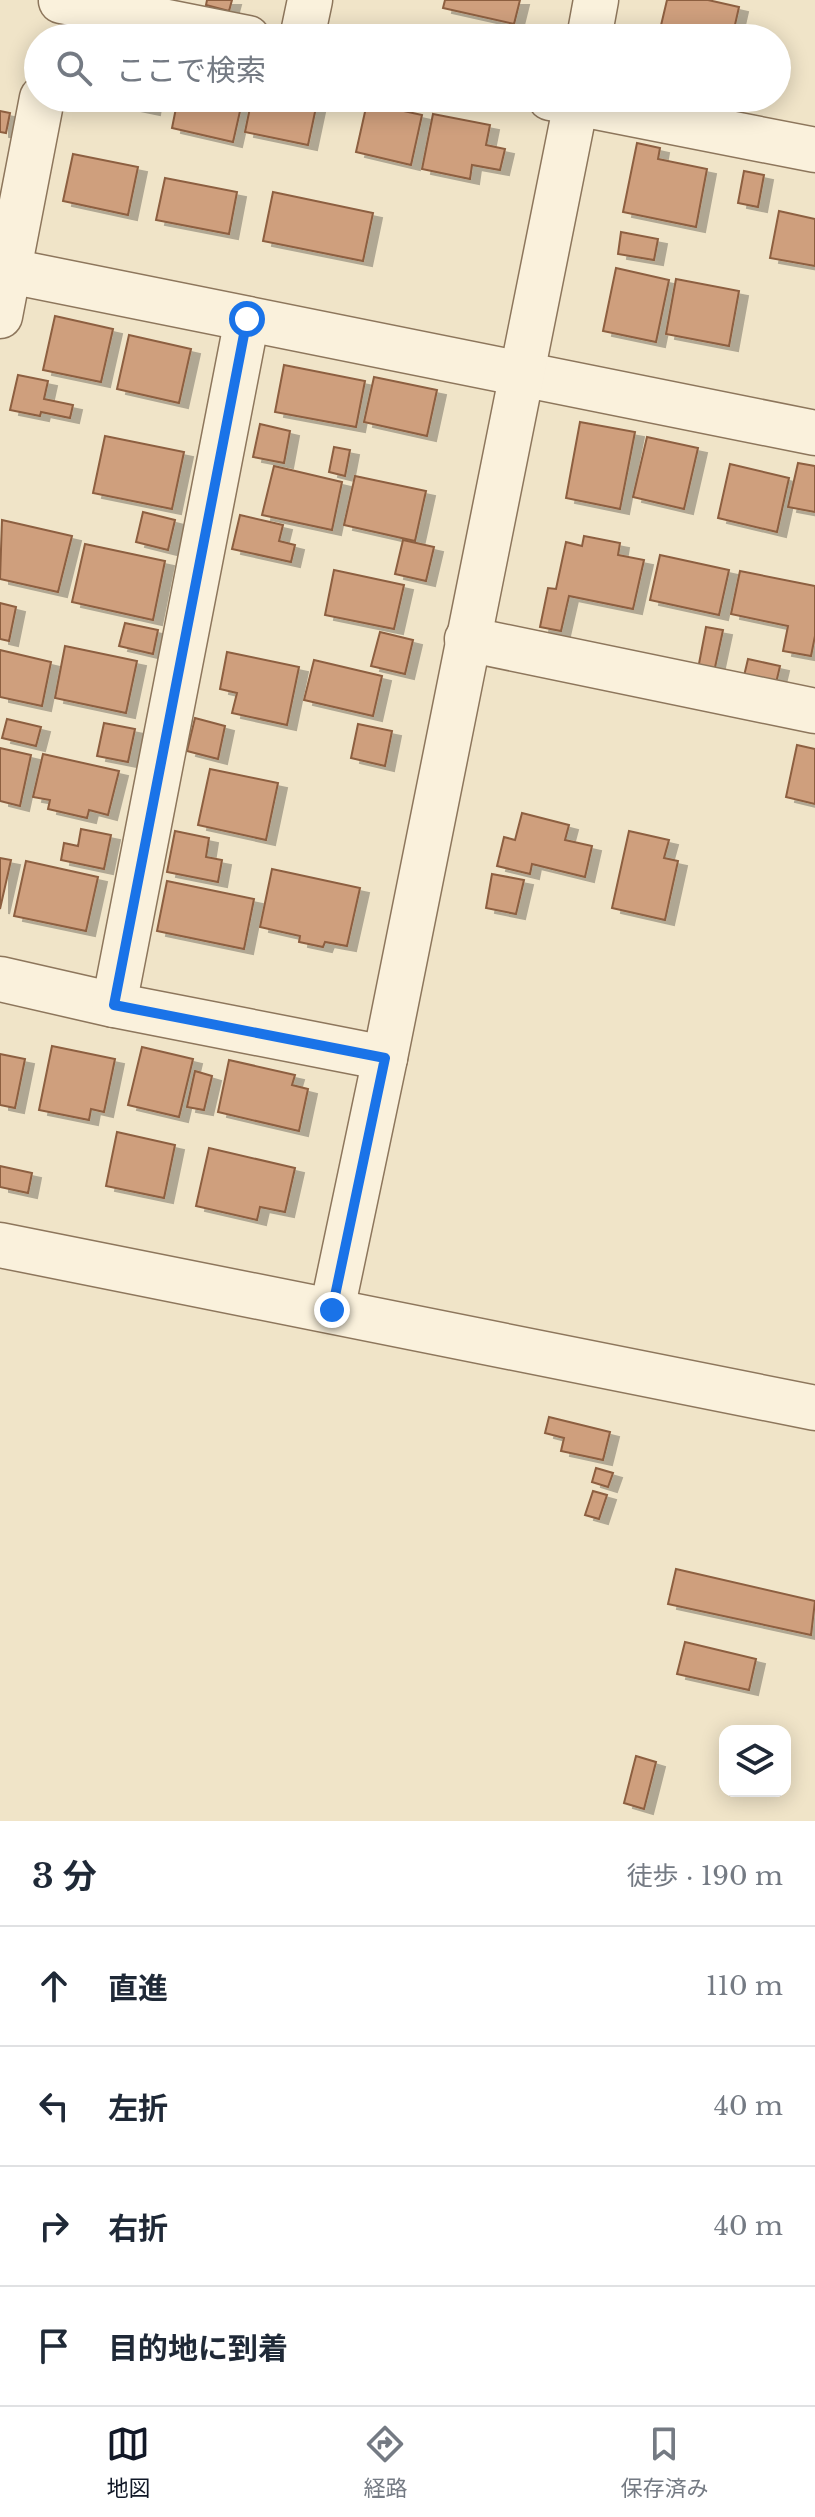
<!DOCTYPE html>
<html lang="ja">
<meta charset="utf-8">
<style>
body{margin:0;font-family:"Libre Baskerville","Noto Sans JP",serif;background:#f6f6f7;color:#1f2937}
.controls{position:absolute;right:24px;bottom:24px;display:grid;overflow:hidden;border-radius:16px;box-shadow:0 4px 20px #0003}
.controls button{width:72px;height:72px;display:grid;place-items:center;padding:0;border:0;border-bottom:2px solid #e0e1e3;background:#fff;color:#1f2937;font:40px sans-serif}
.stop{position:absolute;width:24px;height:24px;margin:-18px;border:6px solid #1a73e8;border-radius:50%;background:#fff}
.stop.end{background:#1a73e8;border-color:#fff;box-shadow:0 2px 8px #0008}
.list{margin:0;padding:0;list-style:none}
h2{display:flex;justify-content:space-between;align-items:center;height:104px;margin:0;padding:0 32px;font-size:34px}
h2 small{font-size:26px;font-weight:400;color:#747a83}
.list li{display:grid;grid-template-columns:52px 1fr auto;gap:24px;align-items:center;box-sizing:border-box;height:120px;padding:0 32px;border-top:2px solid #e0e1e3}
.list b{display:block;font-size:30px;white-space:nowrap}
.list em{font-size:26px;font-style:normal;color:#747a83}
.icon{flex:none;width:44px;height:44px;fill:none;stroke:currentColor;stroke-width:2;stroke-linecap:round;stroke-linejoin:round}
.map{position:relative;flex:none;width:815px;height:1821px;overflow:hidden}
.search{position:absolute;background:#fff;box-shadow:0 4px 20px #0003;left:24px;right:24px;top:24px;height:88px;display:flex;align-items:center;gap:20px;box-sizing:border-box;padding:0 28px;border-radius:44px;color:#747a83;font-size:30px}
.sheet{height:584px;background:#fff}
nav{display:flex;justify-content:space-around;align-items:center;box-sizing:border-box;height:112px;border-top:2px solid #e0e1e3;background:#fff;font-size:22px;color:#747a83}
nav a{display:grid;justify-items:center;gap:4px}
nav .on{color:#111827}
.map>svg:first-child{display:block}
.building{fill:#cf9f7d;stroke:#8d5f41;stroke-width:2;filter:url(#shadow)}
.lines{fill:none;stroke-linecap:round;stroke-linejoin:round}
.street-casing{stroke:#8d765c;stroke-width:47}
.street{stroke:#faf1dc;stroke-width:44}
.route{stroke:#1a73e8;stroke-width:10}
</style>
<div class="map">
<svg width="815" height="1821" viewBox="0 0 815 1821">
<defs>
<filter id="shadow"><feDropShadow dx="9" dy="5" stdDeviation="0" flood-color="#0004"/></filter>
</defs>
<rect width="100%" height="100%" fill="#f0e4c8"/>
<!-- building -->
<g class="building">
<polygon points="207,0 232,0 229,11 206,5"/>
<polygon points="445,0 520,0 514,24 443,8"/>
<polygon points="667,0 708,0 739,7 732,38 658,38"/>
<polygon points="93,98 153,98 151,110"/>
<polygon points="178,98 243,98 233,142 172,128"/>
<polygon points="252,98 318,98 308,145 245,132"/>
<polygon points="367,103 422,115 411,165 356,152"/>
<polygon points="0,111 10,113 6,133 0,132"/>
<polygon points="433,114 490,125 486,145 505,149 500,170 472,165 470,179 422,169"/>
<polygon points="637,143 660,148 658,159 707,169 696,227 623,212"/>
<polygon points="73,154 138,167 128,215 63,201"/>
<polygon points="744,171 764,175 758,207 738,203"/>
<polygon points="165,178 237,192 229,234 156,220"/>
<polygon points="273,192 373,213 363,261 263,241"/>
<polygon points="779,211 815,219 815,266 770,258"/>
<polygon points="621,232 658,239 654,260 618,254"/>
<polygon points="616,268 669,280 656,342 603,331"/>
<polygon points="676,279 739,291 729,346 666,334"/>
<polygon points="55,316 113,329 101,382 43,370"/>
<polygon points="129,335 191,349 179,403 117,389"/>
<polygon points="284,365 365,381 356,427 275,412"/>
<polygon points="18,375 48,381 44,399 73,405 70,418 41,412 40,416 10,410"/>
<polygon points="374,377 437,390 427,436 364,422"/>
<polygon points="580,422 635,432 620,509 566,498"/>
<polygon points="260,424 290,431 284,463 253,457"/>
<polygon points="105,436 184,452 172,509 93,493"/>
<polygon points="647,437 698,448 684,509 633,497"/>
<polygon points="334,447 350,450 345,476 329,472"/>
<polygon points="798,463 815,466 815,512 788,507"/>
<polygon points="730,464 789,478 777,532 718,518"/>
<polygon points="274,466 342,482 332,530 262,515"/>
<polygon points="355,476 426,491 415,541 344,525"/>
<polygon points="143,512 175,520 168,550 136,542"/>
<polygon points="240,515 283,525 279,541 295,545 291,562 232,549"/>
<polygon points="2,520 72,536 58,592 0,579"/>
<polygon points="584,536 620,543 618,555 644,560 633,609 569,596 561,631 540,627 548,588 556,589 566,542 582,546"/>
<polygon points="403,540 434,547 426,581 395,574"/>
<polygon points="85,544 165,561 153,620 72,602"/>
<polygon points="660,555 729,570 719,615 650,600"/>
<polygon points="334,570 404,585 394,629 325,615"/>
<polygon points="740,571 815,586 815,636 811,656 783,651 788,626 731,614"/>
<polygon points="0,603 16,607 9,641 0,639"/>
<polygon points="125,623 158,630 153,654 119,646"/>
<polygon points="706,627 723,630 714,672 698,669"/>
<polygon points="380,632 413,640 405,674 371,666"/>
<polygon points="65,646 137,661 126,713 55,698"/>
<polygon points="0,650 51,662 42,706 0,697"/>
<polygon points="227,652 299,667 287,725 232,713 237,693 220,689"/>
<polygon points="748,659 780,666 776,683 744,676"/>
<polygon points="314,660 382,676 373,716 304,700"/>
<polygon points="195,718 225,726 218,759 187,751"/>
<polygon points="7,719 41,727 36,746 2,738"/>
<polygon points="104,723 135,729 128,762 97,756"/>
<polygon points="358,724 392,731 385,766 351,758"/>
<polygon points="797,745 815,749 815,804 786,797"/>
<polygon points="0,748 31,755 20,806 0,801"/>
<polygon points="43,754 119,771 108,815 89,810 87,818 48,809 50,800 33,797"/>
<polygon points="210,769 278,783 266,840 198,825"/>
<polygon points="522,813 569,825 565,840 592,846 585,877 532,864 530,874 497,866 504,837 515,840"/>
<polygon points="81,829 111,835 104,869 61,860 64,843 78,846"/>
<polygon points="175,831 209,838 206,857 222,860 218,882 167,872"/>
<polygon points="629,831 669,840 664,858 678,861 665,920 612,908"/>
<polygon points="0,858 11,860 0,909"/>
<polygon points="26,861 98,877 86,931 14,916"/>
<polygon points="272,869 360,888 347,946 325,942 323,947 299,942 300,936 260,927"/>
<polygon points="492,874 524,880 516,914 486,908"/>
<polygon points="167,881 254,899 244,949 157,931"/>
<polygon points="52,1046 115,1059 104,1112 91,1109 89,1120 39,1110"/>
<polygon points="142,1047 193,1059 179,1117 128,1105"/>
<polygon points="0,1054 25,1059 15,1108 0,1105"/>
<polygon points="229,1060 295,1075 292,1085 308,1089 299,1131 218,1112"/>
<polygon points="195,1071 212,1076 204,1110 187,1107"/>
<polygon points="117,1132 175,1145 164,1198 106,1186"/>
<polygon points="209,1148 295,1168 285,1212 260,1207 257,1220 196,1206"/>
<polygon points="0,1166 32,1173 28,1193 0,1187"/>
<polygon points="549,1417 610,1432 603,1460 561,1451 564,1438 545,1433"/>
<polygon points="596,1468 613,1473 608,1487 592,1482"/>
<polygon points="593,1491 607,1495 599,1519 585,1515"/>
<polygon points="676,1569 815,1601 811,1635 668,1604"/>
<polygon points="685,1642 756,1659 749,1690 677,1674"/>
<polygon points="636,1756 656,1762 644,1809 624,1803"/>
</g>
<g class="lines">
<!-- street casing -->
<g class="street-casing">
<g id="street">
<polyline points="61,1 248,38"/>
<polyline points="302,38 310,0"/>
<polyline points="589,38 596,0"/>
<polyline points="550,98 815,150"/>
<polyline points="0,269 815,433"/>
<polyline points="0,316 42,98"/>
<polyline points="467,639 815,711"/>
<polyline points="0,979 114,1005 385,1058"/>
<polyline points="114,1005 247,319"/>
<polyline points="0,1245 815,1408"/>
<polyline points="332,1310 385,1058 577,98"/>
</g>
</g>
<!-- street -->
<use href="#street" class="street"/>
</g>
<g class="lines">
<!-- route -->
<polyline class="route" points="247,319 114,1005 385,1058 332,1310"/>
</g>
</svg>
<div class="controls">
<button><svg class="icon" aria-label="layers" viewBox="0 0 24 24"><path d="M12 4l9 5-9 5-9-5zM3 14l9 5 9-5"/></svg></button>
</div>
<div class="stop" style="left:247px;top:319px"></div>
<div class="stop end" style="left:332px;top:1310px"></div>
<div class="search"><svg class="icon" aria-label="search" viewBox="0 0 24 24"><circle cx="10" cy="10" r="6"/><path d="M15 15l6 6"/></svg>ここで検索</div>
</div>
<section class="sheet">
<h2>3 分<small>徒歩 · 190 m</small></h2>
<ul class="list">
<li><svg class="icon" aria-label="ahead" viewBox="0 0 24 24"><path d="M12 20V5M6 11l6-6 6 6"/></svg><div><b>直進</b></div><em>110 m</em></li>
<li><svg class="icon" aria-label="left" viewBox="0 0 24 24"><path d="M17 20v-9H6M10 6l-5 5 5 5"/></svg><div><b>左折</b></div><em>40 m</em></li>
<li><svg class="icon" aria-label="right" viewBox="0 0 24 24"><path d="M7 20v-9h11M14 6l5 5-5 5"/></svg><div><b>右折</b></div><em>40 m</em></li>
<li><svg class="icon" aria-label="arrive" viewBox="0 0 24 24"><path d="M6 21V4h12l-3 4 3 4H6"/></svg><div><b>目的地に到着</b></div></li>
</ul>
</section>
<nav>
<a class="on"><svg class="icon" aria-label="map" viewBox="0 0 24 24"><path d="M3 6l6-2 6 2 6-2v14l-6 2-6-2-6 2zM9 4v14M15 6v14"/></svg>地図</a>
<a><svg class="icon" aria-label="directions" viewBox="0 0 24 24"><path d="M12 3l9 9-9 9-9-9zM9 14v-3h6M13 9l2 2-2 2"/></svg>経路</a>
<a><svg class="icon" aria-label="saved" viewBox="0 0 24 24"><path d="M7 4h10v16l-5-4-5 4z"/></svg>保存済み</a>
</nav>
